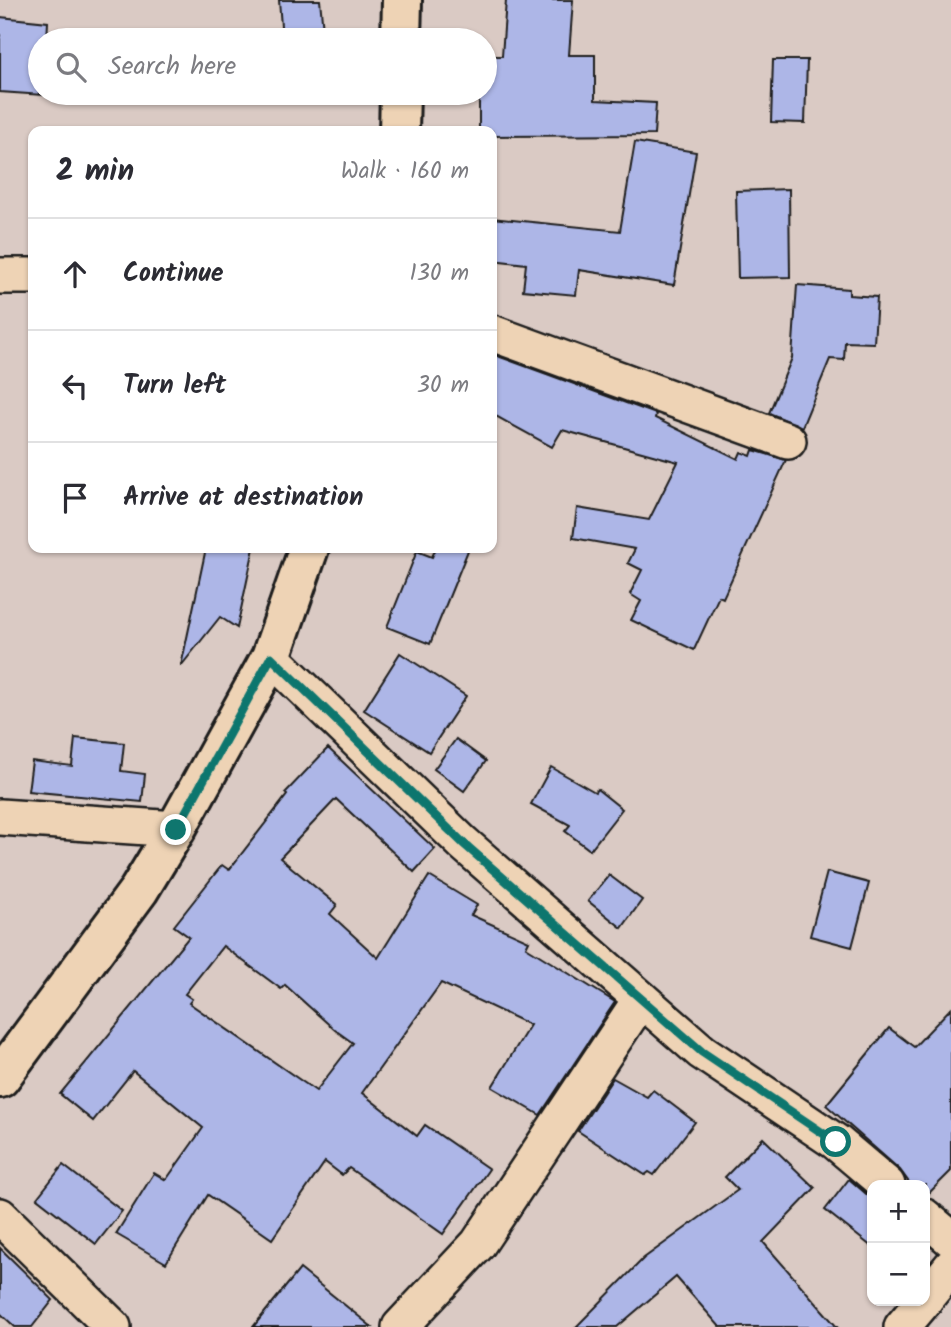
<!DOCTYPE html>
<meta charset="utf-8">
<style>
body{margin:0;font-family:Kalam,sans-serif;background:#f2f2f3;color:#2b2b33}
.controls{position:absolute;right:21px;bottom:21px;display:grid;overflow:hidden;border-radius:14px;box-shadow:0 2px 5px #0004}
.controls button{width:63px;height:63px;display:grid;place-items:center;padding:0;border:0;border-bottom:2px solid #e1e1e2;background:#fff;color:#2b2b33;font:35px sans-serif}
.stop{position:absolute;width:21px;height:21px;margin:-16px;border:5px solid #0f766e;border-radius:50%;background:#fff}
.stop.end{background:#0f766e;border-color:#fff;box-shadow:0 2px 7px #0008}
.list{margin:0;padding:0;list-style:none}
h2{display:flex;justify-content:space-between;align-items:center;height:91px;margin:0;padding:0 28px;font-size:30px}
h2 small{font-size:23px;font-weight:400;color:#7c7c81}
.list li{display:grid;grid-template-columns:46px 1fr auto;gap:21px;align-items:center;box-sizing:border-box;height:112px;padding:0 28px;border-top:2px solid #e1e1e2}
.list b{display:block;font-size:26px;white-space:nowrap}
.list em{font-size:23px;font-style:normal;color:#7c7c81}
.icon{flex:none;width:38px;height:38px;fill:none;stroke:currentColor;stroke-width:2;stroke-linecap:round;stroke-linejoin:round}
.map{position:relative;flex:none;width:951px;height:1327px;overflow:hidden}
.search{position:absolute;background:#fff;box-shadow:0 2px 5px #0004;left:28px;top:28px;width:469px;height:77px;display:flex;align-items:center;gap:18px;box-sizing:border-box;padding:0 24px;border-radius:38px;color:#7c7c81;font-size:26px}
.panel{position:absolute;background:#fff;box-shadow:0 2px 5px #0004;left:28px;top:126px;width:469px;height:427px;border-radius:14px}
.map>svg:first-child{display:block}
.building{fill:#adb6e7;stroke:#1c1c1c;stroke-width:2;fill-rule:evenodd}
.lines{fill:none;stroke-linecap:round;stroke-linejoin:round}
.street-casing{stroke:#1c1c1c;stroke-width:40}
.secondary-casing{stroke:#1c1c1c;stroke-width:44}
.street{stroke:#eed3b5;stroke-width:35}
.secondary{stroke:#eed3b5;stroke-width:38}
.route{stroke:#0f766e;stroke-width:9}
</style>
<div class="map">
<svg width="951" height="1327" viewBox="0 0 951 1327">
<rect width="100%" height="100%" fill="#dacac4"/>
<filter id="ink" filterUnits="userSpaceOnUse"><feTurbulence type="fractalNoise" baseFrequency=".0143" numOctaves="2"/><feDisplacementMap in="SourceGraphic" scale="14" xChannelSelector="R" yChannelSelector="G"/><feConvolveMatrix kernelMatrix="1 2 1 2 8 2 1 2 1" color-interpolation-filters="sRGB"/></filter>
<g filter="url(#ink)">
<!-- building -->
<g class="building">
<polygon points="279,0 320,0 324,40 282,40"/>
<polygon points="506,0 573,0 569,55 595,55 595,100 656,103 654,135 492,136 492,131 479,131 479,93 485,93 485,56 502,56"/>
<polygon points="0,17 48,22 47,40 40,40 40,93 43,93 43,95 0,92"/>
<polygon points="773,60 807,60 805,123 771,122"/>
<polygon points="635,142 696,152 674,285 579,270 576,295 523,290 526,264 492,260 492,218 620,231"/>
<polygon points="789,189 790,277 738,278 736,191"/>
<polygon points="797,285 849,289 849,295 877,297 874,343 845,342 844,360 830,359 802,427 769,413 792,358"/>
<polygon points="492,354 656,414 655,418 738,459 741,452 751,456 753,450 786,460 723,598 719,596 694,650 631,620 641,601 630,594 642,570 628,563 635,549 573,538 577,508 649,520 678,462 562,430 552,447 492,414"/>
<polygon points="206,548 254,548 237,628 220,617 181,666"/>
<polygon points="436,548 469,548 430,644 387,627 417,551 432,557"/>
<polygon points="400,653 466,696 429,752 364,710"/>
<polygon points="75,738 124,743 121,771 145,774 142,802 28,791 32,761 72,766"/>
<polygon points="456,739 486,761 464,791 434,769"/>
<path d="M328,748l107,101 -21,23 -78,-73 -56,59 57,47 -7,9 48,44 51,-82 48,29 -6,10 58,26 -3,6 89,55 -75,113 -48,-28 38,-62 -89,-42 -79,110 55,43 8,-11 64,44 -46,65 -94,-66 -7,7 -17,-13 -53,77 -64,-44 -42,68 -50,-29 38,-61 12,7 37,-52 -70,-57 -40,50 -33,-27 129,-157 -15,-11 48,-61 7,5 58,-75 -2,-2zM223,946l58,43 4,-4 50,45 18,13 -37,48 -127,-88 3,-4 -7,-5z"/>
<polygon points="551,767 595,792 597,789 622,809 590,850 565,831 570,825 531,804"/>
<polygon points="827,872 869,883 852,947 810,936"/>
<polygon points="609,875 642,900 622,928 588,901"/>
<polygon points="951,1008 951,1171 925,1197 925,1185 911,1185 900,1170 826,1105 889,1028 914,1047"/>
<polygon points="613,1078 647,1097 653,1090 695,1122 654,1175 649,1172 645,1175 578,1131"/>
<polygon points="763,1138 815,1188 763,1242 837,1327 720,1327 676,1277 617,1327 576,1327 644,1258 738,1190 725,1177"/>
<polygon points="63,1165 122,1211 96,1244 37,1198"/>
<polygon points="849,1179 872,1199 872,1247 825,1210"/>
<polygon points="0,1248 53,1300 32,1327 15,1327 0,1313"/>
<polygon points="300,1269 372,1327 253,1327"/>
</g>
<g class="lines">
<!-- street casing -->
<g class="street-casing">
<g id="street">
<polyline points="0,276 33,276"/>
<polyline points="492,333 788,441"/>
<polyline points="271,657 463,843 702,1052 836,1142 887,1185"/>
<polyline points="0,817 176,829"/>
<polyline points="0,1216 113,1327"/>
<polyline points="925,1217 951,1239"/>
<polyline points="925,1299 951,1267"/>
<polyline points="400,1327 478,1244 641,999"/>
<polyline points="902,1327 924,1301"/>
</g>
</g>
<!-- secondary casing -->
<g class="secondary-casing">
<g id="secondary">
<polyline points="401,40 402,0"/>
<polyline points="399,131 400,93"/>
<polyline points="0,1078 139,890 176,829 271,657 309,548"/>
</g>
</g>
<!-- street -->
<use href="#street" class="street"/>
<!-- secondary -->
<use href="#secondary" class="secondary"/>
</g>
</g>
<g class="lines" filter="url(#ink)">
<!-- route -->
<polyline class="route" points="176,830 271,657 463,843 702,1052 836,1142"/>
</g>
</svg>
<div class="controls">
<button>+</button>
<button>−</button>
</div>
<div class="stop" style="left:836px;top:1142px"></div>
<div class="stop end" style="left:176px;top:830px"></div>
<div class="search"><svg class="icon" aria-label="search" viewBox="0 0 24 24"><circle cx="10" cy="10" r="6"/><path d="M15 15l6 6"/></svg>Search here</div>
<section class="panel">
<h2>2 min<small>Walk · 160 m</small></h2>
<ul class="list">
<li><svg class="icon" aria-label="ahead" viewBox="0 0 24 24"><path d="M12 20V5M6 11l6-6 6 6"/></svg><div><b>Continue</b></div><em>130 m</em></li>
<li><svg class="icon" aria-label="left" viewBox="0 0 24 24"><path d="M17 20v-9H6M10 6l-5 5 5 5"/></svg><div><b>Turn left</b></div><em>30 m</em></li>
<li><svg class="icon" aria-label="arrive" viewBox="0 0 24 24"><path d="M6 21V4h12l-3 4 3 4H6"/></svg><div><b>Arrive at destination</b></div></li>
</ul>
</section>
</div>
